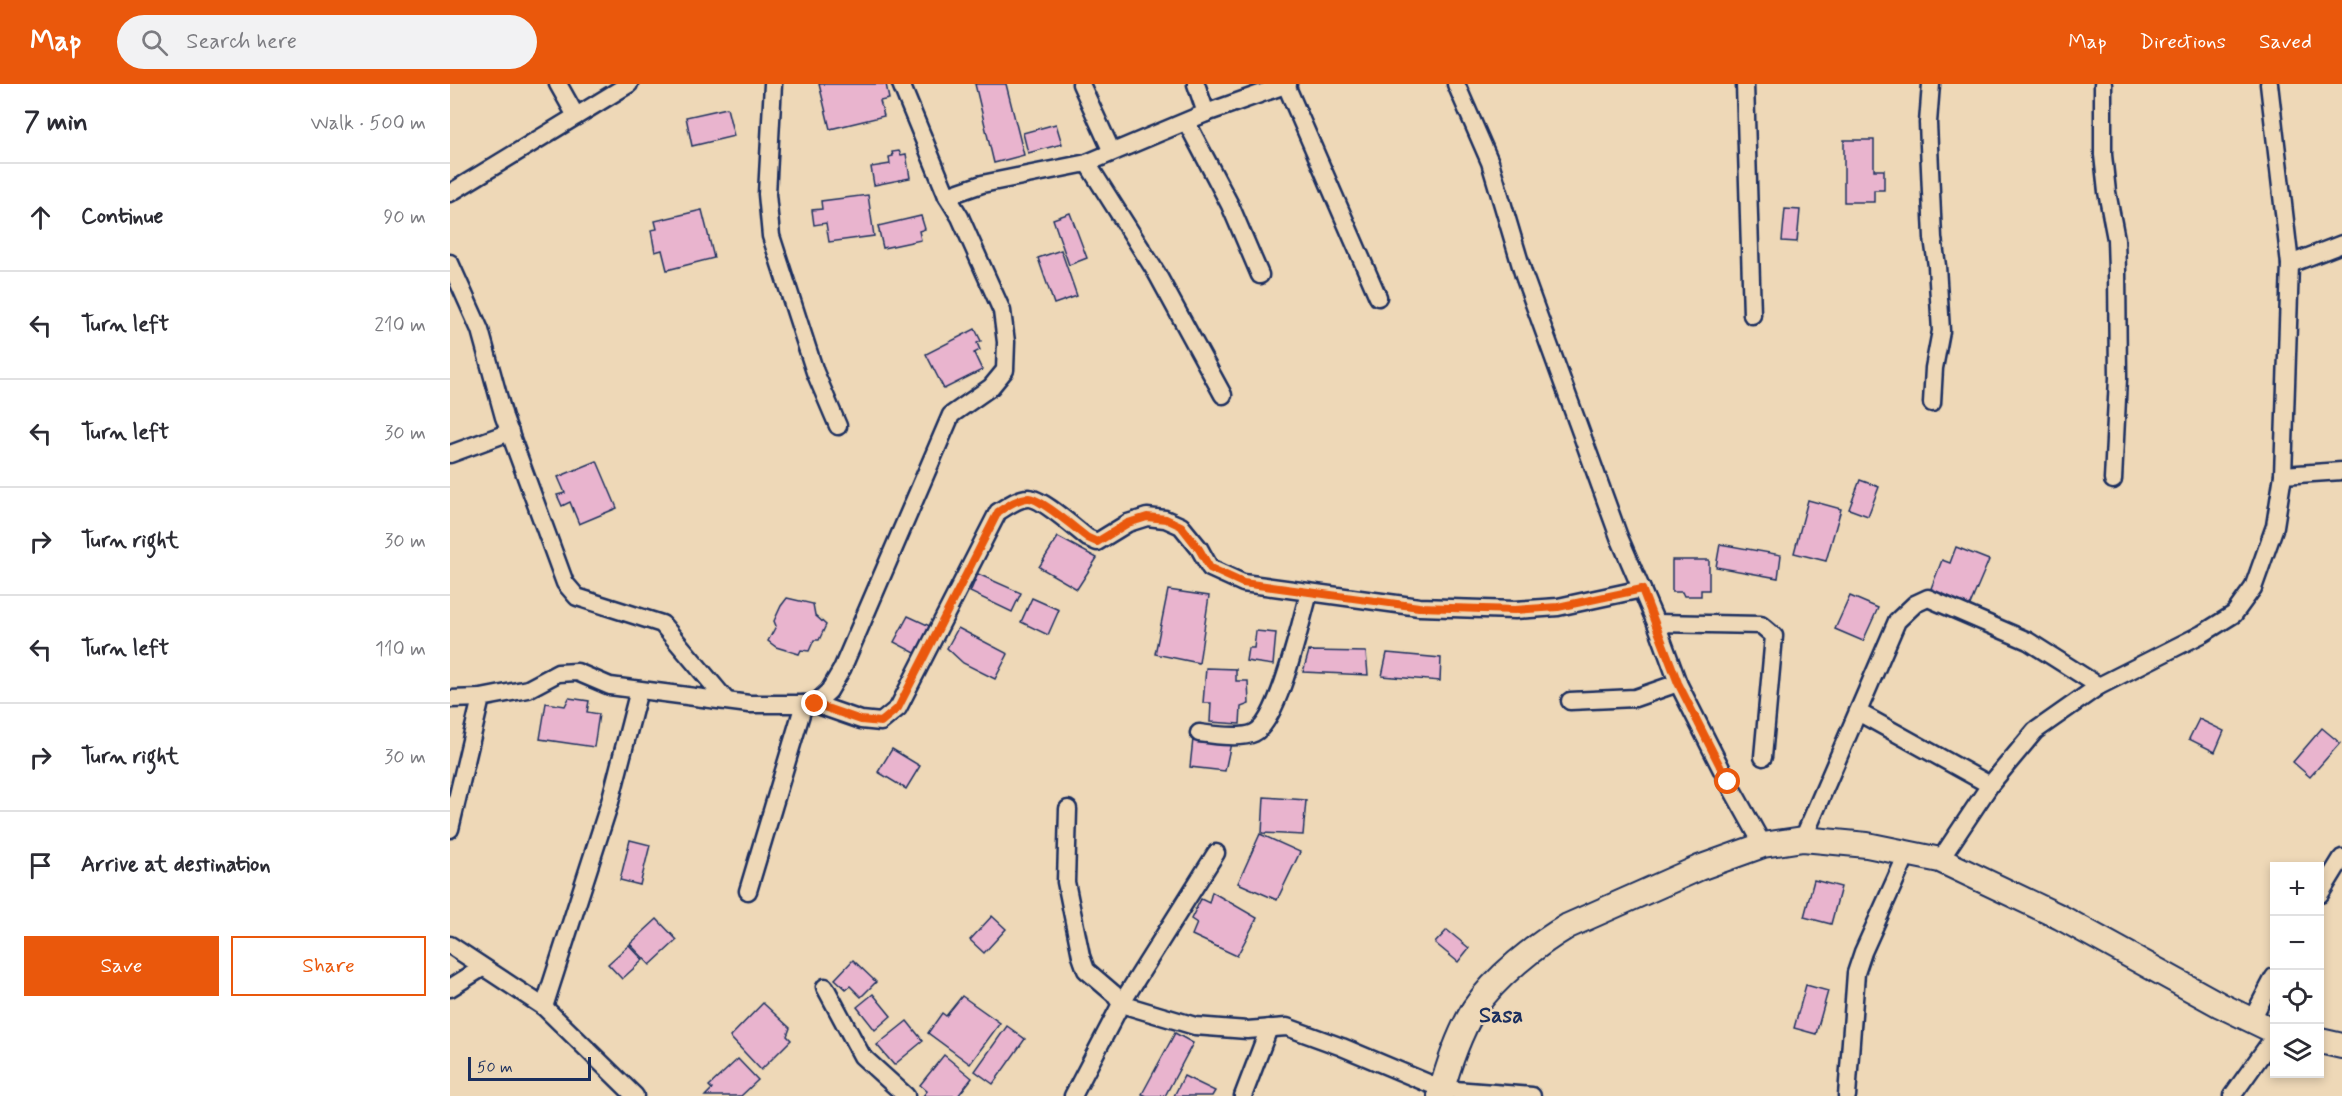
<!DOCTYPE html>
<meta charset="utf-8">
<style>
body{margin:0;font-family:Mynerve,sans-serif;background:#f2f2f3;color:#2b2b33}
.controls{position:absolute;right:18px;bottom:18px;display:grid;overflow:hidden;border-radius:0px;box-shadow:0 3px 9px #0003}
.controls button{width:54px;height:54px;display:grid;place-items:center;padding:0;border:0;border-bottom:2px solid #e1e1e2;background:#fff;color:#2b2b33;font:30px sans-serif}
.scale{position:absolute;left:18px;bottom:15px;width:123px;box-sizing:border-box;padding-left:6px;border:3px solid #1b2f5e;border-top:0;font-size:16px;line-height:21px;white-space:nowrap;color:#1b2f5e;-webkit-text-stroke:4px #eed8b7;paint-order:stroke}
.stop{position:absolute;width:18px;height:18px;margin:-14px;border:4px solid #ea580c;border-radius:50%;background:#fff}
.stop.end{background:#ea580c;border-color:#fff;box-shadow:0 2px 6px #0008}
.list{margin:0;padding:0;list-style:none}
h2{display:flex;justify-content:space-between;align-items:center;height:78px;margin:0;padding:0 24px;font-size:26px}
h2 small{font-size:20px;font-weight:400;color:#7c7c81}
.list li{display:grid;grid-template-columns:39px 1fr auto;gap:18px;align-items:center;box-sizing:border-box;height:108px;padding:0 24px;border-top:2px solid #e1e1e2}
.list b{display:block;font-size:22px;white-space:nowrap}
.list em{font-size:20px;font-style:normal;color:#7c7c81}
.actions{display:flex;gap:12px;padding:18px 24px}
.actions a{flex:1;padding:14px 0;border:2px solid #ea580c;border-radius:0px;text-align:center;font-size:21px;color:#ea580c}
.actions .main{background:#ea580c;color:#fff}
.icon{flex:none;width:33px;height:33px;fill:none;stroke:currentColor;stroke-width:2;stroke-linecap:round;stroke-linejoin:round}
.map{position:relative;flex:none;width:1892px;height:1012px;overflow:hidden}
header{display:flex;align-items:center;gap:36px;box-sizing:border-box;height:84px;padding:0 30px;background:#ea580c;color:#fff}
header strong{font-size:28px}
nav{display:flex;gap:33px;margin-inline-start:auto;font-size:21px}
.search{width:420px;height:54px;background:#f2f2f3;display:flex;align-items:center;gap:15px;box-sizing:border-box;padding:0 21px;border-radius:33px;color:#7c7c81;font-size:22px}
main{display:flex}
aside{flex:1;background:#fff}
.map>svg:first-child{display:block}
.building{fill:#e9b4ce;stroke:#1b2f5e;stroke-width:1.5}
.lines{fill:none;stroke-linecap:round;stroke-linejoin:round}
.street-casing{stroke:#1b2f5e;stroke-width:21}
.secondary-casing{stroke:#1b2f5e;stroke-width:28}
.street{stroke:#eed8b7;stroke-width:16}
.secondary{stroke:#eed8b7;stroke-width:24}
.route{stroke:#ea580c;stroke-width:8}
.labels{text-anchor:middle;dominant-baseline:central;stroke-width:5;stroke-linejoin:round;paint-order:stroke}
.quarter-label{font-size:22px;font-weight:bold;fill:#1b2f5e;stroke:#eed8b7}
</style>
<header>
<strong>Map</strong>
<div class="search"><svg class="icon" aria-label="search" viewBox="0 0 24 24"><circle cx="10" cy="10" r="6"/><path d="M15 15l6 6"/></svg>Search here</div>
<nav><a>Map</a><a>Directions</a><a>Saved</a></nav>
</header>
<main>
<aside>
<h2>7 min<small>Walk · 500 m</small></h2>
<ul class="list">
<li><svg class="icon" aria-label="ahead" viewBox="0 0 24 24"><path d="M12 20V5M6 11l6-6 6 6"/></svg><div><b>Continue</b></div><em>90 m</em></li>
<li><svg class="icon" aria-label="left" viewBox="0 0 24 24"><path d="M17 20v-9H6M10 6l-5 5 5 5"/></svg><div><b>Turn left</b></div><em>210 m</em></li>
<li><svg class="icon" aria-label="left" viewBox="0 0 24 24"><path d="M17 20v-9H6M10 6l-5 5 5 5"/></svg><div><b>Turn left</b></div><em>30 m</em></li>
<li><svg class="icon" aria-label="right" viewBox="0 0 24 24"><path d="M7 20v-9h11M14 6l5 5-5 5"/></svg><div><b>Turn right</b></div><em>30 m</em></li>
<li><svg class="icon" aria-label="left" viewBox="0 0 24 24"><path d="M17 20v-9H6M10 6l-5 5 5 5"/></svg><div><b>Turn left</b></div><em>110 m</em></li>
<li><svg class="icon" aria-label="right" viewBox="0 0 24 24"><path d="M7 20v-9h11M14 6l5 5-5 5"/></svg><div><b>Turn right</b></div><em>30 m</em></li>
<li><svg class="icon" aria-label="arrive" viewBox="0 0 24 24"><path d="M6 21V4h12l-3 4 3 4H6"/></svg><div><b>Arrive at destination</b></div></li>
</ul>
<div class="actions"><a class="main">Save</a><a>Share</a></div>
</aside>
<div class="map">
<svg width="1892" height="1012" viewBox="0 0 1892 1012">
<rect width="100%" height="100%" fill="#eed8b7"/>
<filter id="ink" filterUnits="userSpaceOnUse"><feTurbulence type="fractalNoise" baseFrequency=".0167" numOctaves="2"/><feDisplacementMap in="SourceGraphic" scale="12" xChannelSelector="R" yChannelSelector="G"/><feConvolveMatrix kernelMatrix="1 2 1 2 8 2 1 2 1" color-interpolation-filters="sRGB"/></filter>
<g filter="url(#ink)">
<!-- building -->
<g class="building">
<polygon points="369,0 436,0 439,15 430,17 434,32 380,45"/>
<polygon points="525,0 556,0 574,71 544,79"/>
<polygon points="277,24 284,52 242,62 236,33"/>
<polygon points="606,40 612,60 578,69 573,49"/>
<polygon points="1394,56 1424,56 1424,86 1434,86 1434,106 1424,106 1424,118 1394,118"/>
<polygon points="449,67 451,71 456,70 460,94 424,101 421,83 440,80 439,73 443,72 442,68"/>
<polygon points="418,111 424,152 379,158 376,139 364,141 362,126 372,125 371,117"/>
<polygon points="1335,125 1350,126 1347,158 1332,157"/>
<polygon points="252,126 264,174 217,186 212,166 205,168 201,146 207,145 205,137"/>
<polygon points="620,129 637,174 619,181 603,135"/>
<polygon points="471,132 475,145 469,147 471,156 433,164 428,142"/>
<polygon points="611,166 627,212 604,220 588,174"/>
<polygon points="525,245 531,257 527,259 530,266 524,269 532,286 494,305 476,270"/>
<polygon points="147,377 167,424 129,440 120,418 112,422 107,411 115,409 108,393"/>
<polygon points="1410,396 1429,403 1418,432 1399,425"/>
<polygon points="1358,416 1391,425 1376,477 1344,469"/>
<polygon points="608,453 647,474 627,505 589,483"/>
<polygon points="1270,460 1331,471 1328,494 1266,483"/>
<polygon points="1506,463 1539,476 1519,523 1480,507 1492,476 1500,479"/>
<polygon points="1222,476 1259,476 1259,506 1251,506 1251,512 1234,512 1232,508 1222,508"/>
<polygon points="528,490 571,509 562,528 520,508"/>
<polygon points="718,506 759,512 749,579 705,570"/>
<polygon points="1400,512 1428,524 1413,557 1385,545"/>
<polygon points="337,514 363,520 365,531 376,541 369,556 364,556 359,567 351,566 349,570 326,563 318,557 326,542 324,537 331,522"/>
<polygon points="582,514 609,526 598,551 571,538"/>
<polygon points="458,532 482,543 467,570 444,558"/>
<polygon points="508,544 558,570 545,595 513,579 497,564"/>
<polygon points="806,547 826,549 823,581 796,577 798,564 804,564"/>
<polygon points="859,567 916,568 918,591 853,588"/>
<polygon points="937,569 991,574 990,597 932,592"/>
<polygon points="756,584 786,585 786,597 798,597 799,620 791,623 790,640 760,638 761,619 753,619"/>
<polygon points="119,614 139,617 137,628 149,630 144,663 90,655 96,619 115,622"/>
<polygon points="1749,635 1774,647 1765,668 1739,655"/>
<polygon points="1872,644 1890,659 1860,693 1843,678"/>
<polygon points="743,655 781,659 775,687 740,683"/>
<polygon points="442,665 470,682 456,705 428,688"/>
<polygon points="814,713 856,716 853,751 812,749"/>
<polygon points="810,750 850,768 827,816 788,799"/>
<polygon points="180,756 200,761 190,801 170,796"/>
<polygon points="1364,796 1391,803 1381,840 1354,833"/>
<polygon points="762,808 807,834 787,872 742,851 747,839 741,835 751,815 759,819"/>
<polygon points="542,832 556,845 534,869 520,856"/>
<polygon points="207,835 227,856 200,881 180,860"/>
<polygon points="997,846 1019,864 1008,878 985,859"/>
<polygon points="179,861 193,876 172,895 158,880"/>
<polygon points="403,876 426,898 411,913 400,902 396,905 385,895"/>
<polygon points="1356,901 1378,907 1366,950 1344,944"/>
<polygon points="423,910 441,932 425,946 407,923"/>
<polygon points="512,912 550,939 520,980 478,949 492,929 496,932"/>
<polygon points="313,919 340,944 337,952 341,956 311,986 280,953"/>
<polygon points="457,937 473,957 444,981 427,961"/>
<polygon points="557,942 575,955 543,1000 525,987"/>
<polygon points="725,949 743,959 715,1012 697,1012 692,1010"/>
<polygon points="494,971 522,994 508,1012 473,1012 477,1007 470,1001"/>
<polygon points="288,975 308,996 291,1012 255,1012 262,1005 259,1002"/>
<polygon points="734,992 765,1007 762,1012 724,1012"/>
</g>
<g class="lines">
<!-- street casing -->
<g class="street-casing">
<g id="street">
<polyline points="108,0 126,32"/>
<polyline points="323,0 317,110 321,152 365,288 388,342"/>
<polyline points="451,0 497,112"/>
<polyline points="631,0 662,68"/>
<polyline points="746,0 756,29"/>
<polyline points="1006,0 1040,78 1074,192 1169,453 1206,539 1228,599 1278,698 1313,761"/>
<polyline points="1295,0 1302,231"/>
<polyline points="1481,0 1478,39 1483,154 1487,182 1491,247 1484,284 1482,319"/>
<polyline points="1653,0 1653,71 1657,108 1666,155 1667,187 1668,294 1663,396"/>
<polyline points="836,1 928,213"/>
<polyline points="737,39 780,121 810,191"/>
<polyline points="637,79 706,188 773,311"/>
<polyline points="0,109 179,0"/>
<polyline points="0,179 30,246 54,333 115,499 127,513 212,540 276,616"/>
<polyline points="1840,180 1892,160"/>
<polyline points="0,370 60,348"/>
<polyline points="1833,391 1892,387"/>
<polyline points="1206,539 1311,541 1324,552 1313,673"/>
<path d="M0,615l31,-1 47,-9 30,-16 19,-1 33,14 139,18h66l46,16 20,2 17,-14 100,-196c8,-5 20,-14 30,-14 13,-1 48,31 60,40l9,4 31,-19 19,-6 18,2 16,7 18,22 11,20 33,15 176,24 96,3 43,-3 84,-18"/>
<polyline points="1120,617 1185,614 1228,599"/>
<polyline points="365,620 379,607 392,585 501,331 541,303 555,286 556,258 552,227 510,133 497,112 532,100 637,79 756,29 838,0"/>
<polyline points="1408,628 1540,701"/>
<path d="M749,649c15,2 42,6 55,0 25,-11 47,-113 55,-140"/>
<polyline points="618,725 616,798 631,872 636,886 664,910 671,920 623,1012"/>
<polyline points="0,745 31,614"/>
<polyline points="1353,755 1447,537 1465,520 1478,514 1578,557 1649,602"/>
<polyline points="766,769 671,920 745,942 797,946 837,943 892,963 992,1005 1082,1012"/>
<polyline points="1490,776 1540,701 1585,647 1649,602 1752,550 1784,530 1803,504 1825,442 1833,391 1840,180 1819,0"/>
<polyline points="298,807 354,620"/>
<polyline points="1870,810 1892,774"/>
<polyline points="0,861 94,923 185,1012"/>
<polyline points="375,903 412,972 456,1012"/>
<polyline points="0,904 32,884"/>
<polyline points="94,923 160,718 189,606"/>
<polyline points="1801,937 1824,893"/>
<polyline points="793,1012 819,944"/>
<polyline points="1397,1012 1406,889 1413,868 1458,768"/>
<polyline points="1782,1012 1824,953"/>
</g>
</g>
<!-- secondary casing -->
<g class="secondary-casing">
<g id="secondary">
<polyline points="1870,957 1892,962"/>
<path d="M990,1012c8,-30 18,-60 34,-87 21,-32 62,-64 94,-83l131,-58 64,-23 40,-6 64,6 73,15 120,57 160,88 54,26"/>
</g>
</g>
<!-- street -->
<use href="#street" class="street"/>
<!-- secondary -->
<use href="#secondary" class="secondary"/>
</g>
</g>
<g class="lines" filter="url(#ink)">
<!-- route -->
<path class="route" d="M365,620l46,16 20,2 17,-14 100,-196c8,-5 20,-14 30,-14 11,-1 49,32 60,40l9,4 31,-19 19,-6 19,2 15,7 18,23 11,19 33,15 176,24 96,3 43,-3 84,-18 36,94 50,99"/>
</g>
<g class="labels">
<!-- quarter labels -->
<g class="quarter-label">
<text x="1051" y="932">Sasa</text>
</g>
</g>
</svg>
<div class="controls">
<button>+</button>
<button>−</button>
<button><svg class="icon" aria-label="locate" viewBox="0 0 24 24"><circle cx="12" cy="12" r="6"/><path d="M12 2v4M12 18v4M2 12h4M18 12h4"/></svg></button>
<button><svg class="icon" aria-label="layers" viewBox="0 0 24 24"><path d="M12 4l9 5-9 5-9-5zM3 14l9 5 9-5"/></svg></button>
</div>
<div class="scale">50 m</div>
<div class="stop" style="left:1278px;top:698px"></div>
<div class="stop end" style="left:365px;top:620px"></div>
</div>
</main>
